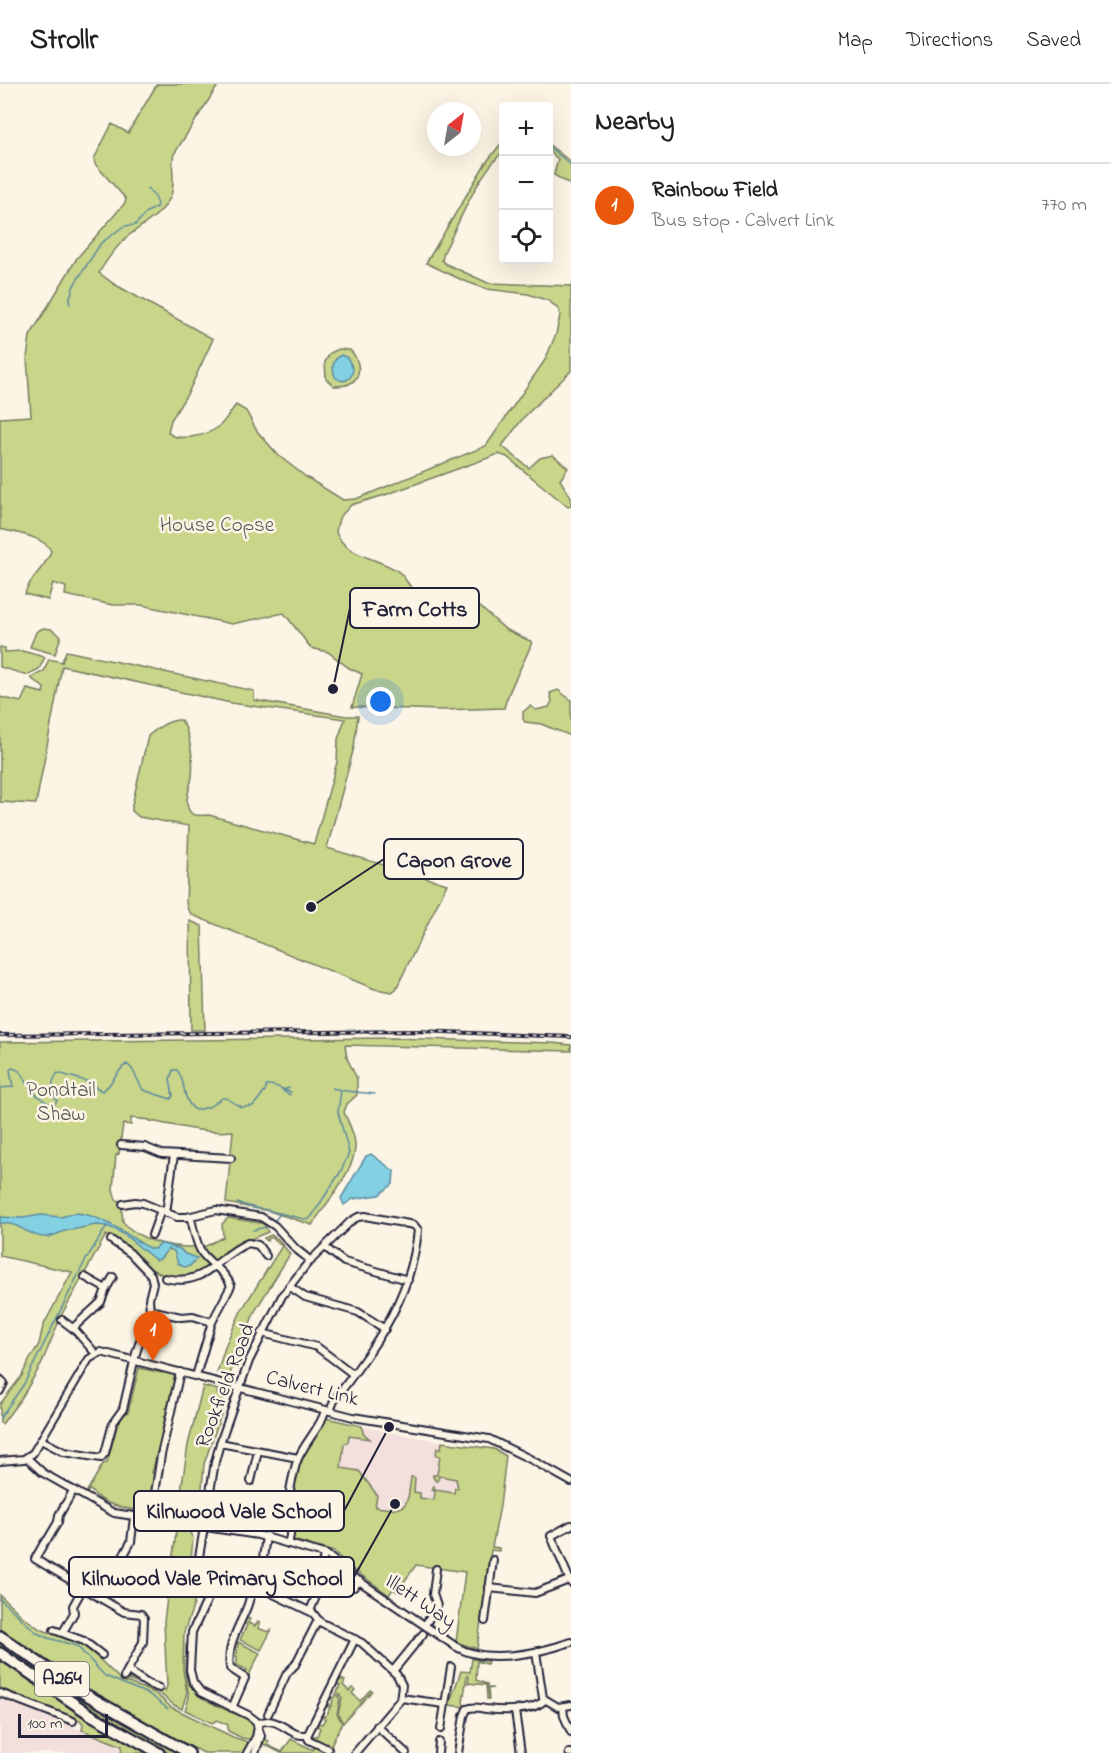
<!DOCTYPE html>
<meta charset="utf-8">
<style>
body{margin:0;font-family:"Indie Flower",sans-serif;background:#f6f6f6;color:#202124}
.controls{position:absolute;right:18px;top:18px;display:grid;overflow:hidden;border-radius:6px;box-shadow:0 6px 24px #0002}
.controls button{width:54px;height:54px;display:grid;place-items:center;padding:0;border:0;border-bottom:2px solid #e0e0e0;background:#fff;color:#202124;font:30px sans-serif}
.compass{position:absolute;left:427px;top:18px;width:54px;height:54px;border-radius:50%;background:#fff;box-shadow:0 6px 24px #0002;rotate:31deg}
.scale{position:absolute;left:18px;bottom:15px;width:90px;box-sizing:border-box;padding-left:6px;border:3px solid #22223b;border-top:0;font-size:16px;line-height:21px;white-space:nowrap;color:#22223b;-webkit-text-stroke:4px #fcf5e5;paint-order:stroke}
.you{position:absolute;left:381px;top:618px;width:21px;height:21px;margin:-15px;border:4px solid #fff;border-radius:50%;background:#1a73e8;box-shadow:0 0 0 9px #1a73e833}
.badge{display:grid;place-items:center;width:39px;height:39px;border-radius:50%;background:#ea580c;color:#fff;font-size:20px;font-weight:700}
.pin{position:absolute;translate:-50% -50px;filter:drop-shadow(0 2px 3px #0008)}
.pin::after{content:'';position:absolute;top:32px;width:21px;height:18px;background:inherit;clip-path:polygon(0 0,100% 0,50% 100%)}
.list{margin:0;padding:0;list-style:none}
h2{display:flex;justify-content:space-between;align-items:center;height:78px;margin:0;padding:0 24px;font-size:26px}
h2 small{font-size:20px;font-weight:400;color:#757577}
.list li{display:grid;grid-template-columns:39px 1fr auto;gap:18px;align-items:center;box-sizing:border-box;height:84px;padding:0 24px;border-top:2px solid #e0e0e0}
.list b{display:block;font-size:22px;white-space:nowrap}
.list p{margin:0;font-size:20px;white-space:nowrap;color:#757577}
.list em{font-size:20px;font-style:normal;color:#757577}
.icon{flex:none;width:33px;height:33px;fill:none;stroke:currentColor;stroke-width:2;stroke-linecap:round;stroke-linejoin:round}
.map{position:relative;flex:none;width:571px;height:1669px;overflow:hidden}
header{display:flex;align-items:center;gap:36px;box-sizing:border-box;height:84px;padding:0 30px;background:#fff;border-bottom:2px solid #e0e0e0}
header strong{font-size:28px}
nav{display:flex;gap:33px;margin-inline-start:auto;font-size:21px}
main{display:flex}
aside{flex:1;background:#fff}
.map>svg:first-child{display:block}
.built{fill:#f3dfdc}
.green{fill:#c9d589;stroke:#767c62;stroke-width:1.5}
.water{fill:#83d0e2;stroke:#5c8a9f;stroke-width:1.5}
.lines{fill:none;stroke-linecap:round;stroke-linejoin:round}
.stream{stroke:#5c8a9f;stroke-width:1.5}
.minor-casing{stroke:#22223b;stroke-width:10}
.highway-casing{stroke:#22223b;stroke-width:14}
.minor{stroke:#fcf5e5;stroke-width:6}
.highway{stroke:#fcf5e5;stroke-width:9}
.rail-casing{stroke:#22223b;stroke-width:4}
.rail{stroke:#fcf5e5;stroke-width:1.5;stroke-dasharray:4.5;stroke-linecap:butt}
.labels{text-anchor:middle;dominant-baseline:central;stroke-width:5;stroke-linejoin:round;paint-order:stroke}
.shield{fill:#fcf5e5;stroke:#63616e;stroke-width:1.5}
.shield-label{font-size:20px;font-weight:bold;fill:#22223b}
.park-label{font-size:21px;fill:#545852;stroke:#fcf5e5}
.street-label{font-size:21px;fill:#22223b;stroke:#fcf5e5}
.leader{fill:none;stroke:#22223b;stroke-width:2}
.callout-dot{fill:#22223b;stroke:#fcf5e5;stroke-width:2}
.callout{fill:#fcf5e5;stroke:#22223b;stroke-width:2}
.callout-label{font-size:22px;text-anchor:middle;font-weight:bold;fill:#22223b}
</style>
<header>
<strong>Strollr</strong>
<nav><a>Map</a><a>Directions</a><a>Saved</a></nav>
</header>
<main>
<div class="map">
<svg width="571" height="1669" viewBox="0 0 571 1669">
<rect width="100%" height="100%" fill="#fcf5e5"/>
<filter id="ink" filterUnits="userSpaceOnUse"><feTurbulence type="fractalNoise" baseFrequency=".0167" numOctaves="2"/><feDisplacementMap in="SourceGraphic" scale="12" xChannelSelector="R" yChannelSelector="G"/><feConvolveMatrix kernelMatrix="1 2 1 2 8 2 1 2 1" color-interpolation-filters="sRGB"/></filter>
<g filter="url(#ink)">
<!-- built -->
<g class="built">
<polygon points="327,1336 442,1358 439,1387 480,1393 465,1488 416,1481 405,1496 296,1395"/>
<polygon points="0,1615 123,1662 121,1669 0,1669"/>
</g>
<!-- green -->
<g class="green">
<path d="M157,0h62l-45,70c-4,14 2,29 -3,41 -7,19 -28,29 -43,41 -12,11 -21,23 -29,37l15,11 99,55 -24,52 -18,29 -3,12c8,11 39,3 49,-4 8,-6 13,-16 19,-23l10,6 11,20 22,25 27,21 37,23 13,-1 130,-53 59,-86 11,-26 4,-19 -1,-5 -10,-9 -21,-7 -41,-5 -23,-8 -38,-18 59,-99 18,-23v11c-26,23 -43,69 -59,100l-2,8 4,4 42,19 83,3v85l-47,46 -22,29 27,22 11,-10 13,-3 15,13 -8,12 11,17v9l-3,1 -61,-50 -8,-3 -114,41 -34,10 -12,13 -3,14c10,26 43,25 63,40 9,8 11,19 23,24l41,2 17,9 25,22 27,13c-8,23 -22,42 -28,66l-63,2 -89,-3 10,-33 -13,-6 -21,-16 -17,-4 -27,-35 -52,11 -91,-19h-28l-48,-10 1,-8 -13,-4 -5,17 -23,-6c4,-17 21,-26 26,-43 -7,-15 -36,-18 -51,-22v-111l31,-2 -4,-58 3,-22 47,-78 48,-55 1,-4 -31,-35 -1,-5 18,-35 16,9z"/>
<polygon points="548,60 571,78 571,101 554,91 558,75 549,67"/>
<path d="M339,265l11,1c9,9 14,27 -1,34 -4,2 -10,2 -15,2l-8,-7 -1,-17 5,-9z"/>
<polygon points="43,544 51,545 61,552 55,570 30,563 36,548"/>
<polygon points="0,563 5,564 5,568 22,567 45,573 39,585 27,591 0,583"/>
<path d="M66,567l188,40v9l92,16h12l-4,31 -27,101 120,36 -51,105 -4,3 -17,-3 -183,-74 -4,-5 -2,-7 3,-77 -50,-9 -7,-6v-6l16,-69c8,-7 22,-17 33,-16 9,11 13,42 11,56 -1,11 -10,27 -1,37 4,4 12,2 18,2l105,29 23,-82 1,-23 7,-20 -114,-16 -169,-37 -26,138 -36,-2v-105l21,5 6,-13 16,4 1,-5 -13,-10 13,-7 5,-12 13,3z"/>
<polygon points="558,606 571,616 571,652 541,640 525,638 523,635 523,628 530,622 536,626 549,623 552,617 550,609"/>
<polygon points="190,837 202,842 205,946 191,946"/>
<path d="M393,954l159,5 19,2v6l-226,-6 2,13 10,21v16l-10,9 -3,8c4,10 10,20 11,31 3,24 -30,62 -43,82l-43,-14 -43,-8 7,-72c-29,3 -53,-5 -83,-10v-1l-19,-2v7l-8,-1 -4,30 -3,1 -3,34 3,11 5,1 2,21c16,19 49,26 73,25l14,18 -17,12 -24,1 -18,-9 -24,-23 -21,-11 -44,79 -21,51 -19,32 -20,27 -2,-1v-19l21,-27 10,-20 8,-13 4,-18 29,-54 -72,-16v-214z"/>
<polygon points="228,1134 261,1139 264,1140 268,1148 241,1159 216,1179 202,1164 223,1153 222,1140"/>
<polygon points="271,1151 278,1155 290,1170 255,1227 229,1292 217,1289 226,1260 241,1227 282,1162 273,1154 269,1154 267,1157 264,1154"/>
<path d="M139,1284l23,5 3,-2 9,2 3,4 -9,31h-2v9h-2l1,3 -13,53 3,1 -6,38c-21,-3 -44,-5 -59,-22l-4,3 17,-29 4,-1 10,-37 -3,-1 4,-6 10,-7z"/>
<polygon points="203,1302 218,1306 217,1310 223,1311 221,1321 222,1328 204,1380 201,1417 198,1414 196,1422 197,1426 190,1430 188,1435 177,1434 188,1361"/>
<path d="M326,1334l36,8 1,7 7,6 -21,-3 -1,6 -4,2 -3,24 18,3 18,24 -2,12c33,4 32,2 36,-30l4,1 -1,14 6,1v5l14,2 1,-9 -4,-1 3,-4 1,4 19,3 1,-5h3l-2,-9 -17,-3 -1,5h-2l-3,-4v-2h4l3,-19 -4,-1 1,-7 4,1 1,-7 52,7 12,7 -6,50 -8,41 7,1v3l-8,-1 -14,99 -21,-7 9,-70 -49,-7 -19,27 -4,-3 -4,6 -39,-28 -16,-15 -41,-12c0,-13 -2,-26 -1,-39 1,-32 15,-58 34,-83z"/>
<polygon points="177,1442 187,1444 193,1454 189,1498 194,1520 184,1548 183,1586 187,1608 182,1625 174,1621 154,1605 125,1595 137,1595 165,1607 167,1602 164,1538 169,1497 167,1497 167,1485 171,1485"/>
<polygon points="0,1511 22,1532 40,1545 82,1561 90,1566 121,1596 155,1609 171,1623 233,1653 251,1659 243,1669 204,1669 128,1632 94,1612 0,1548"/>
<polygon points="246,1534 250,1535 248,1539 255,1542 258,1538 260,1539 258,1544 268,1548 272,1545 261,1566 240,1556 247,1541 243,1538"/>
<polygon points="0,1557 184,1669 169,1669 77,1616 0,1564"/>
<polygon points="238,1558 260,1569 248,1593 246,1590 247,1586 239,1582 237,1586 232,1581 237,1581 237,1572 232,1572 232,1569 237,1569"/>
<path d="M186,1560c2,9 -1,22 1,32 6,26 44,34 64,45l4,9 -2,10 -11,-2 -14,-7v-6l-11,-5 -5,3 -27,-13 4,-12 -4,-26z"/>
<polygon points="0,1575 69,1621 146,1666 144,1669 121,1669 122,1662 82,1646 83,1640 80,1636 0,1604"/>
<polygon points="472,1575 488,1577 487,1580 477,1577 476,1596 487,1600 487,1604 493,1604 488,1605 489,1615 487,1615 486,1601 468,1599 469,1593 467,1592 463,1618 465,1623 449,1621 461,1587 470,1588"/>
<polygon points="341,1595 345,1597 343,1601 349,1607 352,1604 355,1606 352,1609 360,1617 370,1606 372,1607 343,1639 338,1630 342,1614 337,1608 340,1602 337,1600"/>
<polygon points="336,1610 340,1615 337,1630 342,1639 327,1669 281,1669 263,1660 265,1655 269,1657 267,1661 282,1668 291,1655 313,1666 315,1661 327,1667 329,1662 311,1652 317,1652 320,1644 316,1641 318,1639 322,1640 325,1635 321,1632 326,1632 330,1624 326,1622 326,1620 331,1622 333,1617 330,1613 334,1614"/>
</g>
<!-- water -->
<g class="water">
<path d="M341,271l7,3 5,11c-1,10 -8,15 -17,9 -5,-9 -4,-18 5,-23z"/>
<polygon points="371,1070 394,1087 393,1100 379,1111 353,1115 344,1121 341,1114 366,1072"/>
<path d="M75,1129c26,1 52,22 74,35l5,1 6,-5h3l17,5 5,5 12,4 -7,8 -6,1 -6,-4 -4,-12 -6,-2 -8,10 -4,1c-18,-12 -36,-35 -59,-35 -9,1 -19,4 -27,5 -10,1 -16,8 -27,7 -16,-2 -25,-15 -43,-14v-6l23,1 18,-3 20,2z"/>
</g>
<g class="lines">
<!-- stream -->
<g class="stream">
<polyline points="548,62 571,81"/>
<polyline points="70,220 69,216 74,201 101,159 124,142 135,141 147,128 157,123 156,114 147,104"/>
<path d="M0,1004l13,-1 -3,-17 2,-2c13,3 11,10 18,20 6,7 15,14 23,18l4,-5c-5,-7 -7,-20 1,-28l28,8 16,10c11,-6 14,-21 25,-27l5,5 11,21 28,9 2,-3 -3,-17 3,-9h4c10,11 4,32 19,40l13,-3 13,-9h4l15,9 12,-1 12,-15 2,-6c9,-1 15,5 24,7"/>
<polyline points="332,1004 346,1007 375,1010"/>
<polyline points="283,1006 289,1004"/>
<polyline points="283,1007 290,1011"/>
<polyline points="237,1119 260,1125"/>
<polyline points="263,1125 308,1136 312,1132 341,1087 349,1069 338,1028 341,1006"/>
<polyline points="275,1136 280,1130"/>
<polyline points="253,1146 266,1143"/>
<polyline points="0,1334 24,1300 85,1177 107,1142"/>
<polyline points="0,1515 37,1549 48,1554 77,1562 105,1592 150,1611 168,1625"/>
</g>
<!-- minor casing -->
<g class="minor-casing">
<g id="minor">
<polyline points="121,1061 145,1063 162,1070 231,1074"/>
<polyline points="123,1120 135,1118 143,1119 177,1133 187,1133 216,1126 261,1133 275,1142 296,1165 311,1177"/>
<polyline points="166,1129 174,1071"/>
<path d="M190,1132c4,12 5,26 12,37 9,12 24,19 29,33l-19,36 -16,54"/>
<polyline points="152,1151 161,1126"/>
<polyline points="326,1164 344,1178 408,1196"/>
<path d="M165,1194c41,10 51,-22 83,-35l10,2 8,11"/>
<polyline points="289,1202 305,1213 358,1228 385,1245"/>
<polyline points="106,1205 113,1193"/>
<polyline points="150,1226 181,1233 193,1232 212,1238"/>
<polyline points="62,1236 75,1246 96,1270"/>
<polyline points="73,1244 101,1218 106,1205 85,1193"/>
<polyline points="262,1249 317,1263 353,1290"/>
<polyline points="0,1295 4,1299 0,1307"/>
<polyline points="41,1356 64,1368 101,1374 105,1369 113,1339 123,1325 136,1269 150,1226 149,1215 153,1199 151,1191 130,1169 111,1156"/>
<polyline points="220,1359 298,1374"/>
<path d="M27,1374l16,15 71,40 144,22 69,20 29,24 99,67c30,19 84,7 116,-4"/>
<polyline points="0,1377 24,1375 33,1369 89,1275 101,1268 353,1333 489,1355 530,1375 571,1398"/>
<polyline points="251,1397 258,1367"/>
<polyline points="73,1407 59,1431 58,1438 48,1455 44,1459 35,1475 100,1514 131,1458 134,1433"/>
<polyline points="151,1435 161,1371 180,1288"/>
<polyline points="571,1441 551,1452 571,1499"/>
<path d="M288,1460c5,-15 1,-27 1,-42 0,-13 4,-26 7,-38 6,-20 26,-37 29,-54"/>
<polyline points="319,1496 354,1503 360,1497"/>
<polyline points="210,1503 238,1500 265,1506 313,1529 320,1538 362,1559 397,1591 402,1601 400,1616 355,1669"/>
<polyline points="259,1504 266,1452"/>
<polyline points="489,1504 535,1509 569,1496"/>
<polyline points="100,1514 124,1528 141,1530 144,1534 143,1558 124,1593"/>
<polyline points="310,1527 317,1510 324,1470"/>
<polyline points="485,1537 493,1476"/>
<polyline points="425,1541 437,1522 433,1510 436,1485"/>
<polyline points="54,1546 84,1557 102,1571"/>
<polyline points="63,1548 74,1529 73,1522 83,1504"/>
<polyline points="536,1568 543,1614 558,1623 571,1621"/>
<polyline points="128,1587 148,1600 159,1604"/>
<polyline points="393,1587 423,1550"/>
<polyline points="0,1609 73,1637"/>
<polyline points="401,1614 444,1620"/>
<polyline points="563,1623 564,1632 571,1648"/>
<path d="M232,1624l13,-30 -15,-10c-5,-32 20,-52 22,-82"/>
<polyline points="515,1627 521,1669"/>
<polyline points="268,1630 287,1589 295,1581 318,1536"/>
<polyline points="377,1642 406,1669"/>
<polyline points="441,1645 451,1583"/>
<polyline points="307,1652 309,1656 328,1665"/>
<path d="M247,1669l9,-16 2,-10 -2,-6 -8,-6 -47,-23 -8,-10 -3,-12 2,-38 18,-38 -1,-9 -11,-22 17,-101 5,-19 29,-82 33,-65 25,-32 44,-43 7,-4 7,-1 49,9 4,5c-7,71 -44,116 -84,171l-4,10"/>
<path d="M255,1669l6,-17 -4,-12c22,-12 34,17 51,10l47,-95"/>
<polyline points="438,1669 439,1658"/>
<path d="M458,1669l6,-37 3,-7c7,-3 12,-1 19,0 17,2 46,3 59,-9"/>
<polyline points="569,1669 571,1669"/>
</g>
</g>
<!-- highway casing -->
<g class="highway-casing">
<g id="highway">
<polyline points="0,1552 85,1610 189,1669"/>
<polyline points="0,1569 91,1631 159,1669"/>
</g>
</g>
<!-- minor -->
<use href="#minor" class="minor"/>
<!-- highway -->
<use href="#highway" class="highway"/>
<!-- rail casing -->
<g class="rail-casing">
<polyline id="rail" points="0,951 419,947 571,953"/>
</g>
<!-- rail -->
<use href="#rail" class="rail"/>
</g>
</g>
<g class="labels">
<!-- shield labels -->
<rect class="shield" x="35" y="1578" width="54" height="34" rx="4.5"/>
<g class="shield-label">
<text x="62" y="1595">A264</text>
</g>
<!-- park labels -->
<g class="park-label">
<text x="217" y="442">House Copse</text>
<text x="61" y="1007">Pondtail<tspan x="61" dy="24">Shaw</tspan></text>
</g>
<!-- street labels -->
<g class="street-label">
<text transform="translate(226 1302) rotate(-69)">Rookfield Road</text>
<text transform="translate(312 1305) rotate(14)">Calvert Link</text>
<text transform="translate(420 1518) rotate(34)">Illett Way</text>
</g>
</g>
<!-- callouts -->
<path class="leader" d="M333 605L350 524M311 823L384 775M389 1343L344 1427M395 1420L354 1493"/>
<g class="callout-dot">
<circle cx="333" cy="605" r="6"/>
<circle cx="311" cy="823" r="6"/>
<circle cx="389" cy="1343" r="6"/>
<circle cx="395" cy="1420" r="6"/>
</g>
<g class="callout">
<rect x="350" y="504" width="129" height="40" rx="6"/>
<rect x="384" y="755" width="139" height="40" rx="6"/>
<rect x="134" y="1407" width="210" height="40" rx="6"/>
<rect x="69" y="1473" width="285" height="40" rx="6"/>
</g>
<g class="callout-label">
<text x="415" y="532">Farm Cotts</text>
<text x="454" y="783">Capon Grove</text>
<text x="239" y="1434">Kilnwood Vale School</text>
<text x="212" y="1501">Kilnwood Vale Primary School</text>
</g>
</svg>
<div class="controls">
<button>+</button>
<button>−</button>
<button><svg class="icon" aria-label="locate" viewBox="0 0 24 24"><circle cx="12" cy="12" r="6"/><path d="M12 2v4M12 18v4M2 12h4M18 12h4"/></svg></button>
</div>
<svg class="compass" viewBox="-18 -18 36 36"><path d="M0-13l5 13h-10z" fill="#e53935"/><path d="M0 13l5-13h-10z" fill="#757577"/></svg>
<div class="scale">100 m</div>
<div class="you"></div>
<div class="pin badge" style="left:153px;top:1277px">1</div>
</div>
<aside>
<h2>Nearby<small></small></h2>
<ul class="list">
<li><span class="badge">1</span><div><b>Rainbow Field</b><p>Bus stop · Calvert Link</p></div><em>770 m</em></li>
</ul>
</aside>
</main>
